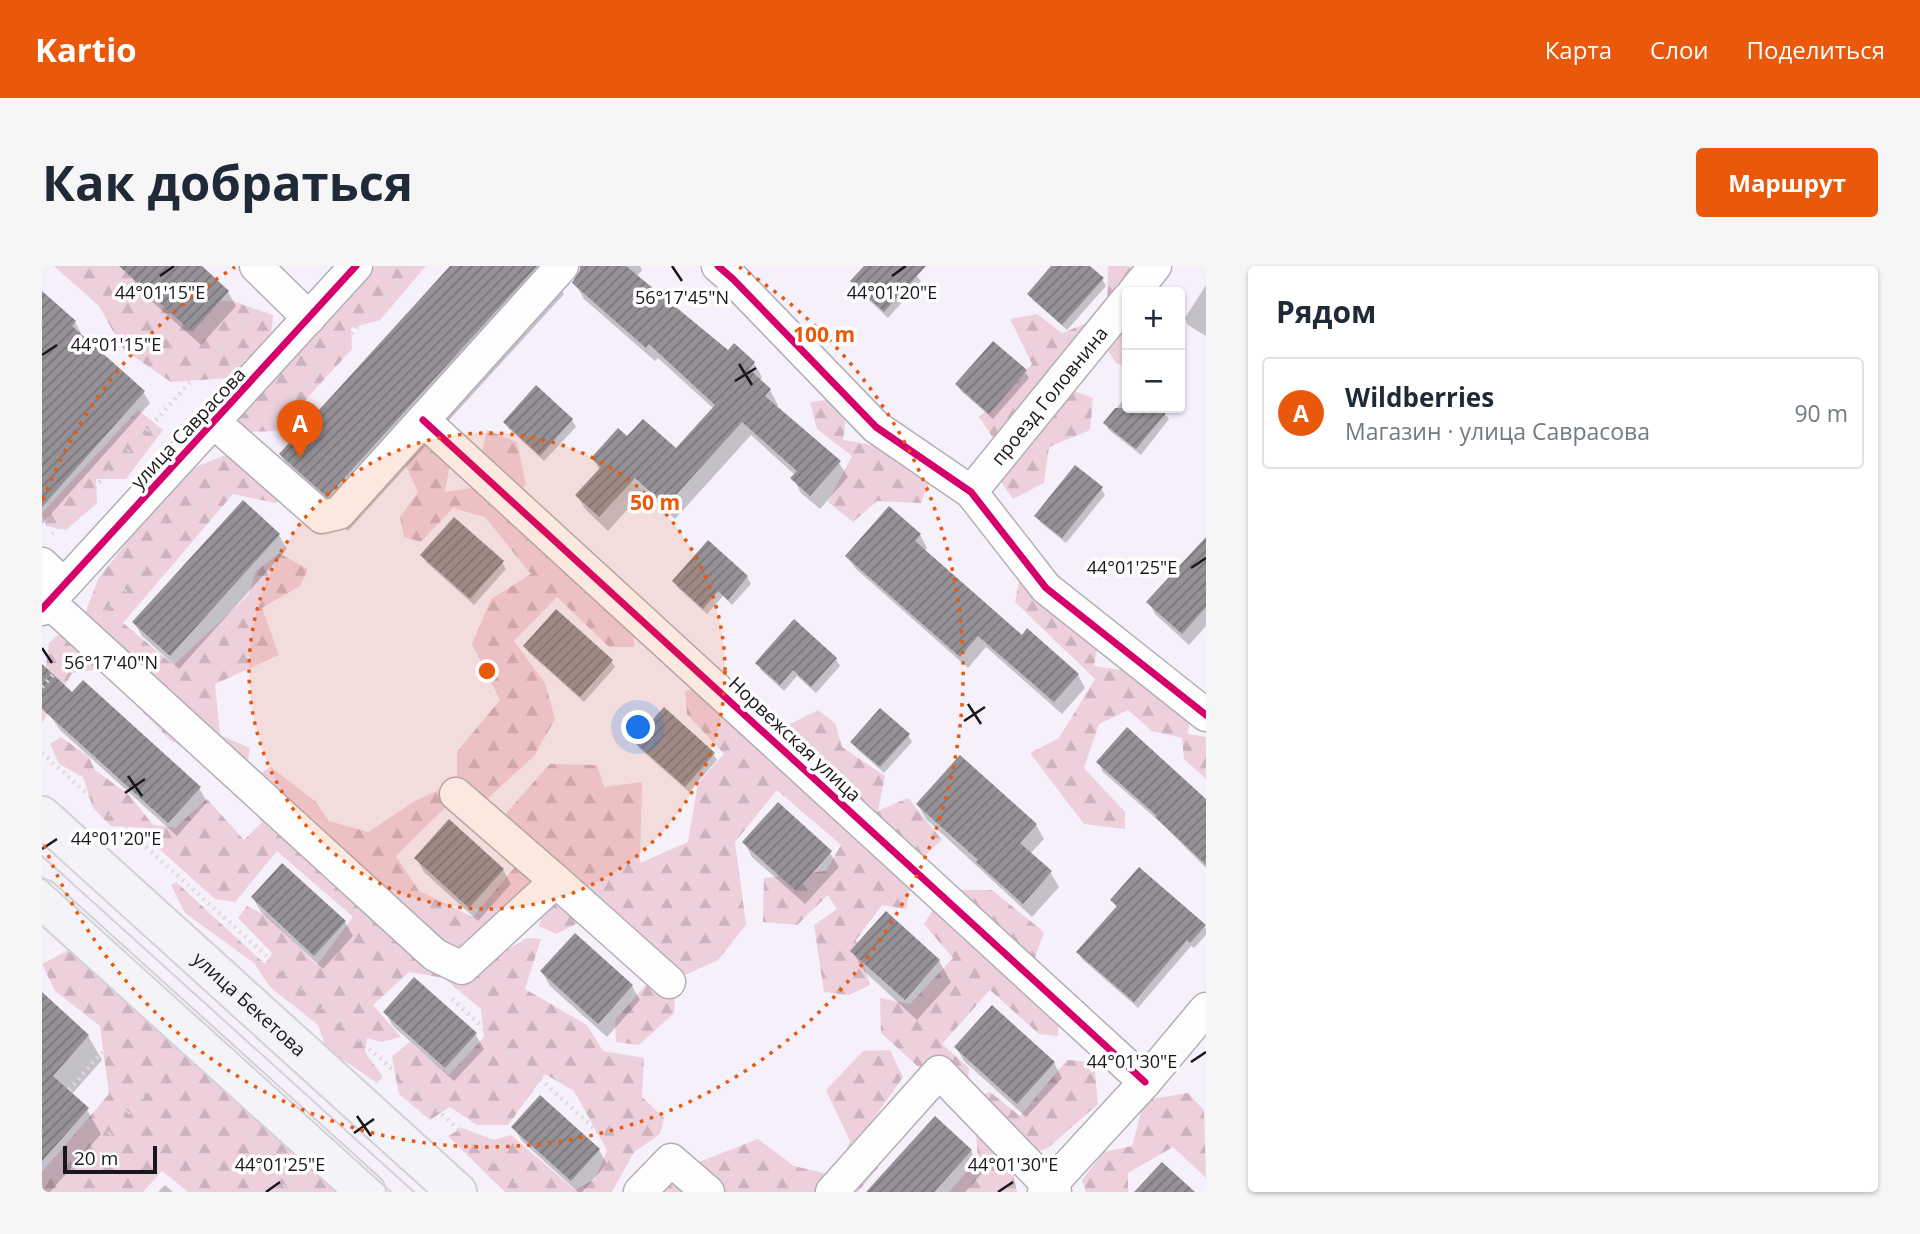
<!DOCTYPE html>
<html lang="ru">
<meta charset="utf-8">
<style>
body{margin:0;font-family:"Open Sans",sans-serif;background:#f6f6f7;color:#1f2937}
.controls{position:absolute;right:21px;top:21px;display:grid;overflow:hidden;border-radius:7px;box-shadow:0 2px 5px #0004}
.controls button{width:63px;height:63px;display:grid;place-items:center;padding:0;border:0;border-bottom:2px solid #e0e1e3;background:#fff;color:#1f2937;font:35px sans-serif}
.scale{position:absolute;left:21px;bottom:18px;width:94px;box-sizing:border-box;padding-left:7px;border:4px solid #19171c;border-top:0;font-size:19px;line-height:24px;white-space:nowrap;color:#19171c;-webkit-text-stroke:5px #fefefe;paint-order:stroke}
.you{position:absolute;left:597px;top:462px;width:24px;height:24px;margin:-18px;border:5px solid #fff;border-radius:50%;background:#1a73e8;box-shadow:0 0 0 10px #1a73e833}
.badge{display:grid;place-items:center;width:46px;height:46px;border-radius:50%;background:#ea580c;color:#fff;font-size:23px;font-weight:700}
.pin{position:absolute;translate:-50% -58px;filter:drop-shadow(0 2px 4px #0008)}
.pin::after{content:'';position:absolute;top:37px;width:24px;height:21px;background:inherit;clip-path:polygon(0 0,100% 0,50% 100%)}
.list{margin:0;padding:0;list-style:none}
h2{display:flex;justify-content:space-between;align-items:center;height:91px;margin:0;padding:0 28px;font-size:30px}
h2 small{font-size:23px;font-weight:400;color:#747a83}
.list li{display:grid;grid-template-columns:46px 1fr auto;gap:21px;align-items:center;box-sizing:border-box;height:112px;margin:0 14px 14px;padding:0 14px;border:2px solid #e0e1e3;border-radius:7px}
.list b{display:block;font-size:26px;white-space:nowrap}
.list p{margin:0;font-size:23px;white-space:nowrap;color:#747a83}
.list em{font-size:23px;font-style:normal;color:#747a83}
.map{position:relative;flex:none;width:1164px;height:926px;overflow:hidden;border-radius:7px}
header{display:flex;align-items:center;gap:42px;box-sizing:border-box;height:98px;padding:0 35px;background:#ea580c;color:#fff}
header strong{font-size:33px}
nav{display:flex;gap:38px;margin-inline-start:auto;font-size:24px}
.intro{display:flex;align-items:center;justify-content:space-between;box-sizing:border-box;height:168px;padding:0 42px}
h1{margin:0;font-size:49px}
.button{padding:18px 32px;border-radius:7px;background:#ea580c;color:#fff;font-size:24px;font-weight:700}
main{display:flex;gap:42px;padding:0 42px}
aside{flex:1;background:#fff;border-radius:7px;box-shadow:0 2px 5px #0004}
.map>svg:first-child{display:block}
.forest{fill:url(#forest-firs)}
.shadow{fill:#0003}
.building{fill:url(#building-hatch)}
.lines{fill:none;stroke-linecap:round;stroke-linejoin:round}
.minor-casing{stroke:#b2afb6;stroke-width:35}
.major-casing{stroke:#d2d0d4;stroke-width:42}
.path{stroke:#dbd9db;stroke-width:4.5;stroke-dasharray:2 5;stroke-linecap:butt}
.minor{stroke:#fefdfe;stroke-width:32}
.major{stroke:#f3f3f8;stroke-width:38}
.tram{stroke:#d3d1d5;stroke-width:2}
.cycleway-casing{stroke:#fefefe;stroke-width:11}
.cycleway{stroke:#d6006c;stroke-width:7}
.ticks{fill:none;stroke:#19171c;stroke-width:2.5}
.ring{fill:none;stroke:#e8590c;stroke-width:3.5;stroke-dasharray:3.5 7}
.labels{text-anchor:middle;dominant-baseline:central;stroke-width:7;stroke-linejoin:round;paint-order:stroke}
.street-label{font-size:19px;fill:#19171c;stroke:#fefefe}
.ticks-label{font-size:18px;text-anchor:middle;fill:#19171c;stroke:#fefefe;stroke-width:7;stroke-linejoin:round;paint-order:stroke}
.centre{fill:#e8590c;stroke:#fefefe;stroke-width:3.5}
.ring-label{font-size:21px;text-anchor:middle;font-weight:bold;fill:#e8590c;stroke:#fefefe;stroke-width:7;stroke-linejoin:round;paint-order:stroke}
</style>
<header>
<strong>Kartio</strong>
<nav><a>Карта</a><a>Слои</a><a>Поделиться</a></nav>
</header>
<div class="intro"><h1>Как добраться</h1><a class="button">Маршрут</a></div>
<main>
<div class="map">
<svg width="1164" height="926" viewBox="0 0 1164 926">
<defs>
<pattern id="forest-firs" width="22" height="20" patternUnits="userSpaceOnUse" patternTransform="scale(1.75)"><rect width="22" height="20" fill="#eed0dd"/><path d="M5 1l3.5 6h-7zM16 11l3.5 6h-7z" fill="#ccb2bd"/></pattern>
<pattern id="building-hatch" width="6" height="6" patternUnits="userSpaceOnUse" patternTransform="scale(1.75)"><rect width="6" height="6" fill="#959197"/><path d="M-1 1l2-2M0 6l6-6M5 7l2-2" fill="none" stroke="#79757a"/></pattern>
</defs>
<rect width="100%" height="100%" fill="#f5f0fa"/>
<!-- forest -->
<g class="forest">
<polygon points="12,0 85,0 106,33 190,35 231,49 228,84 202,111 129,116 81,83 57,40"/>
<polygon points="317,0 384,0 338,54 309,62 310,83 235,165 208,166 192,150"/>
<polygon points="1066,0 1088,0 1100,26 1085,26 1085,101 1074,97 1053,64 1007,116 1051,132 1048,164 1007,181 1002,217 971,233 955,210 957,181 937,151 990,98 968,53 995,48 1020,67 1065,49"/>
<polygon points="807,131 801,174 871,186 891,208 879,237 835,235 811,256 786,236 810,190 775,163 768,136"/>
<polygon points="96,144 121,164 84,213 54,213 55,237 24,264 4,260 0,247"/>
<polygon points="445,164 475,176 484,219 464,242 592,353 592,381 567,381 515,331 472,375 503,417 513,453 492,490 446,532 415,519 415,486 458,434 430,378 449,333 489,308 443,251 411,242 379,276 362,271 358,251 376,226 364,200 386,171 410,186 403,226 431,222"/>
<polygon points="192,186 266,222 234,237 191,228 81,357 132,399 207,328 213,306 237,287 266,303 258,320 220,342 237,389 173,418 178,469 208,482 204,506 175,514 155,487 128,474 93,438 95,395 75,389 59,403 30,407 0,457 0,410 3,408 7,377 44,345 56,313 140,206"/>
<polygon points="1007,315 1059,362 1052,400 1114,409 1148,444 1146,468 1164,471 1164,513 1142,493 1140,472 1110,465 1086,444 1057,458 1042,502 1083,546 1083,563 1042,558 988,487 1017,472 1053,413 973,336 977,317"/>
<polygon points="694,414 746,459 776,444 793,457 800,481 843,510 836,545 866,532 900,574 873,598 864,643 840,639 814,674 828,719 807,729 782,726 772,659 795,643 786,629 755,659 721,656 722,612 784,605 799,579 735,524 693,576 704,659 676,694 634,713 632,747 597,779 574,776 573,754 609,713 542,654 514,668 497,660 505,631 464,547 508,498 555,499 562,521 600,516 598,597 646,576 656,517 682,488 645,448 643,425"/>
<polygon points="19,471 46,490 53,504 87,529 111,559 133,562 165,533 202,574 220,556 197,519 229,501 273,535 287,555 326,566 371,536 399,523 406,539 354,590 377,625 431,651 473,601 491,599 492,622 448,694 485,672 499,673 483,723 545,759 561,785 602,792 600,831 622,852 618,868 592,886 570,926 463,926 406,870 420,862 452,874 469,869 533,924 553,913 565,884 532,825 503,808 466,859 435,859 408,841 388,854 357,828 350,790 368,776 407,809 442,771 439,743 402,712 367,706 331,739 359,771 340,776 325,772 323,786 341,811 335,817 284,782 276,759 228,721 212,697 143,647 129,619 134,616 223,698 230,687 196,652 205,640 225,650 275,699 311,651 235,585 193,636 173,633 115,581 106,562 69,560 51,542 41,511 17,498 8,478"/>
<polygon points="904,624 950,624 1002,666 984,718 1017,748 1016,770 997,768 948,724 900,778 927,802 925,827 893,816 839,767 838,732 868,738 911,692 882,658"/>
<polygon points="27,684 65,718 93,720 94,747 137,772 151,798 187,804 330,926 146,926 120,905 101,926 0,926 0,906 67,828 58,760 13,725 0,698"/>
<polygon points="848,784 861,811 821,868 836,902 816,926 591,926 588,911 608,896 633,918 644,901 716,873 752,900 794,910 808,875 784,824 821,785"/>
<polygon points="1025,794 1052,796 1056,838 1007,881 969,897 975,926 907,926 936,893 931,832 948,826 978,850"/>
<polygon points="1146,827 1162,844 1164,912 1131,881 1086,907 1086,926 1044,926 1040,914 1062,886 1090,880 1102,834"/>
</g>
<!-- shadow -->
<g class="shadow">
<polygon points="98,0 157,0 186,26 194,40 159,79 97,24 89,10"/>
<polygon points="410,0 505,0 522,28 306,265 259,224 239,189"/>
<polygon points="551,0 598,0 600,4 594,11 686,86 712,97 720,111 718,115 728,124 736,139 734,141 797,197 806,211 778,243 759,227 751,212 753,209 709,169 633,253 602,225 566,265 544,244 535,230 558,205 551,192 585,172 634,185 672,143 616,92 613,95 542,33 534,19"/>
<polygon points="824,0 866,0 879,15 846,52 814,22 810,16"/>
<polygon points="1012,0 1045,0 1060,13 1064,20 1025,64 991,34 987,28"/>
<polygon points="1164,19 1164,70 1146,59 1143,52"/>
<polygon points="0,36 33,56 39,67 37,69 101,126 108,137 0,258"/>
<polygon points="983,106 987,112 951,153 919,125 915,118"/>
<polygon points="1085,129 1085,142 1117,142 1127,153 1099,189 1067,164 1063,157"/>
<polygon points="530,154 534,161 502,195 467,163 463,156"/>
<polygon points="1059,222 1063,229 1024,277 998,256 995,250"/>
<polygon points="237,269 245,283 137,403 100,370 92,356"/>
<polygon points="878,269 885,282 882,285 980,371 986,365 1036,409 1043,422 1020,448 944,381 926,402 813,302 805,290"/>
<polygon points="1164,273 1164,360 1147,379 1113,348 1107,336"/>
<polygon points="666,277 705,311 709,318 690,339 681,330 665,348 636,322 632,315"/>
<polygon points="381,290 460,296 464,303 432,339 384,296"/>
<polygon points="483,381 569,395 573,401 542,436 487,387"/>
<polygon points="794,393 798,400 774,427 755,410 742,425 719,404 716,398"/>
<polygon points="0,400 30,428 157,522 165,536 135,570 18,464 0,437"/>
<polygon points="866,469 870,476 842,507 814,482 811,476"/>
<polygon points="594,476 671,488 675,494 647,526 597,482"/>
<polygon points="1056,496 1164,536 1164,602 1118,556 1061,506"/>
<polygon points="876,539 994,559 1002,573 988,588 1008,606 1017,621 990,651 884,553"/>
<polygon points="702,576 788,587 797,601 763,638 710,591"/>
<polygon points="374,592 461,604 469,618 436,655 382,606"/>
<polygon points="211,632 303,656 311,670 281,703 219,646"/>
<polygon points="1070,634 1162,660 1164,663 1164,669 1152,682 1149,680 1096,742 1040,693 1036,686 1075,642"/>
<polygon points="844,648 897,695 909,716 875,754 823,706 810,685"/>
<polygon points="500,706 590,720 598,734 565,771 508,720"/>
<polygon points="0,729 46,770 60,794 29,829 45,844 59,868 8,926 0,926"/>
<polygon points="950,741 1012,797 1020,812 984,851 922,795 914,781"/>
<polygon points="343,746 433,768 442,783 412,815 351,760"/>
<polygon points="471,861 557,884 565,898 540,926 536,926 480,875"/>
<polygon points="929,885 941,906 923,926 827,926"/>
<polygon points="123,919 131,926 116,926"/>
</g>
<!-- building -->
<g class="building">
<polygon points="77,0 160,0 187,25 150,66"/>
<polygon points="408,0 495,0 285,231 237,188"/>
<polygon points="538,0 584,0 686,84 692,77 713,96 707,103 729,123 723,130 799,195 768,230 748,212 755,205 700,156 624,240 593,212 557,251 533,229 559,201 549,192 576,162 585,170 601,153 634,182 673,139 607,78 604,82 530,17 538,4"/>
<polygon points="822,0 884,0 842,46 808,15"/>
<polygon points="1009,0 1048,0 1062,12 1020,59 985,28"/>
<polygon points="0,25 34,55 30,60 103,125 0,241"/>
<polygon points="951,75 985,104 947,148 913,118"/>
<polygon points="494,119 531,153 498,190 461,156"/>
<polygon points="1073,142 1128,142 1094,183 1061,157"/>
<polygon points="1033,199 1061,221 1020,272 992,250"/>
<polygon points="201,234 238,268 128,390 90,356"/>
<polygon points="847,240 879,268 873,275 980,369 985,362 1037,408 1012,436 936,370 918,391 803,290"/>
<polygon points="412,251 462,295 428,333 378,289"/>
<polygon points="1164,271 1164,341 1140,368 1104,336"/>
<polygon points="666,274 706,310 686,334 676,325 661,343 630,315"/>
<polygon points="514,343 571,394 538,431 481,380"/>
<polygon points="752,353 795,392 769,421 751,404 738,419 713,397"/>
<polygon points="0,398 30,426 41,414 159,521 126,557 0,443"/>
<polygon points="622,441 673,487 643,521 591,475"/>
<polygon points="838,442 868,468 838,501 808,476"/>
<polygon points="1085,461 1164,533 1164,599 1113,551 1115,550 1054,496"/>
<polygon points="918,489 995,558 978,577 1010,605 981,638 934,596 936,594 874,538"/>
<polygon points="736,536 790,585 754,625 700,576"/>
<polygon points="407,553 462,603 427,642 372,592"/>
<polygon points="240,597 304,655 272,690 209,631"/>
<polygon points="1097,601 1164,659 1148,677 1145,674 1092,736 1034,686 1075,640 1068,634"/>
<polygon points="844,645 898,694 863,734 808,685"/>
<polygon points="533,667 591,719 556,758 498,705"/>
<polygon points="372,711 435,767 403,802 341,746"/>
<polygon points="0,726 47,769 11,810 47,842 0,895"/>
<polygon points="950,739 1013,796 975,838 912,781"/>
<polygon points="498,829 558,883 529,915 469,861"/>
<polygon points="893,850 930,884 892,926 824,926"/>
<polygon points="1120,896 1153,926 1092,926"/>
</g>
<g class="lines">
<!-- minor casing -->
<g class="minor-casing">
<g id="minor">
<polyline points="214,0 267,52"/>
<polyline points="676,0 691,13 834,161 929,226 1004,322 1164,449"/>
<polyline points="1092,26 1113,0"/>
<polyline points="381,154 1103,816"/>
<polyline points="173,157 280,251 297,247 520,0"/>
<path id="s1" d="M929,226l156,-192"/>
<polyline points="0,298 22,319"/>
<polyline points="7,336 393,689 420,702 514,615 414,528"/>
<polyline points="0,343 314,0"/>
<polyline points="514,615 627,716"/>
<polyline points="598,926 629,894 666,926"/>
<polyline points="790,926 897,806 1013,926"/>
<polyline points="1002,926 1103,816 1164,743"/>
</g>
</g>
<!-- major casing -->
<g class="major-casing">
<g id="major">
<path id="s2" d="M0,550l415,376"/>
<polyline points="0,633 324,926"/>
</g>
</g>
<!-- path -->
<g class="path">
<polyline points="225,161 370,0"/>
<polyline points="10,268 214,44"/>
<polyline points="64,346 184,207"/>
<polyline points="0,421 25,393"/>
<polyline points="0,487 486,926"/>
<polyline points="410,733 587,894"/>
<polyline points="27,824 84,759"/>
<polyline points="196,862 266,926"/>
<polyline points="16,926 128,799"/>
<polyline points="237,926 250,912"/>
</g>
<!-- minor -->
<use href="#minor" class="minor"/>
<!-- major -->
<use href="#major" class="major"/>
<!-- tram -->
<g class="tram">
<polyline points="0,590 372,926"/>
<polyline points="0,611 349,926"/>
</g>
<!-- cycleway casing -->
<g class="cycleway-casing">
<g id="cycleway">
<polyline points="676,0 691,13 834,161 929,226 1004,322 1164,449"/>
<polyline points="381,154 1103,816"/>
<polyline points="0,343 314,0"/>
</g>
</g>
<!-- cycleway -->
<use href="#cycleway" class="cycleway"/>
</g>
<!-- ticks -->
<path class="ticks" d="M630,0l10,15M118,10l14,-10M850,10l14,-10M0,89l15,-10M697,98l13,21M693,115l21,-13M1149,302l15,-10M0,382l10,15M926,438l13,20M922,455l21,-14M86,510l14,20M83,527l20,-14M0,583l15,-10M1149,796l15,-10M315,850l14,20M312,867l20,-14M224,926l14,-10M956,926l15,-10"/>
<!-- distance rings -->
<circle cx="445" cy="405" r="238" fill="#e8590c" fill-opacity=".12"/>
<g class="ring">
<circle cx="445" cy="405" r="238"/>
<path d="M1 234A476 476 0 0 1 193 1M697 1A476 476 0 1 1 1 576"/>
</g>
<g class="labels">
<!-- street labels -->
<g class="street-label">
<text stroke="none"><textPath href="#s1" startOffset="124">проезд Головнина</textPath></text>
<text transform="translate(146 162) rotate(-47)">улица Саврасова</text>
<text transform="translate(753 473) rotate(43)">Норвежская улица</text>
<text stroke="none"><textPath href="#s2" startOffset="280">улица Бекетова</textPath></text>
</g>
</g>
<g class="ticks-label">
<text x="118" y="33">44°01'15"E</text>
<text x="850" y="33">44°01'20"E</text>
<text x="640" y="38">56°17'45"N</text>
<text x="74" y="85">44°01'15"E</text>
<text x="1090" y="308">44°01'25"E</text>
<text x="69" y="403">56°17'40"N</text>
<text x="74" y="579">44°01'20"E</text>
<text x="1090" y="802">44°01'30"E</text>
<text x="238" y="905">44°01'25"E</text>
<text x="971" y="905">44°01'30"E</text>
</g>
<circle cx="445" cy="405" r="10" class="centre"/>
<g class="ring-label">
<text x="782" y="76">100 m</text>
<text x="613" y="244">50 m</text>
</g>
</svg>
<div class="controls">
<button>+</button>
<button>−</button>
</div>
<div class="scale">20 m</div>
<div class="you"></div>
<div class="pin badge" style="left:258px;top:192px">A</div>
</div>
<aside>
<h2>Рядом<small></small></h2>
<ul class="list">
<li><span class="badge">A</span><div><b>Wildberries</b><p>Магазин · улица Саврасова</p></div><em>90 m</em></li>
</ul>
</aside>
</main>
